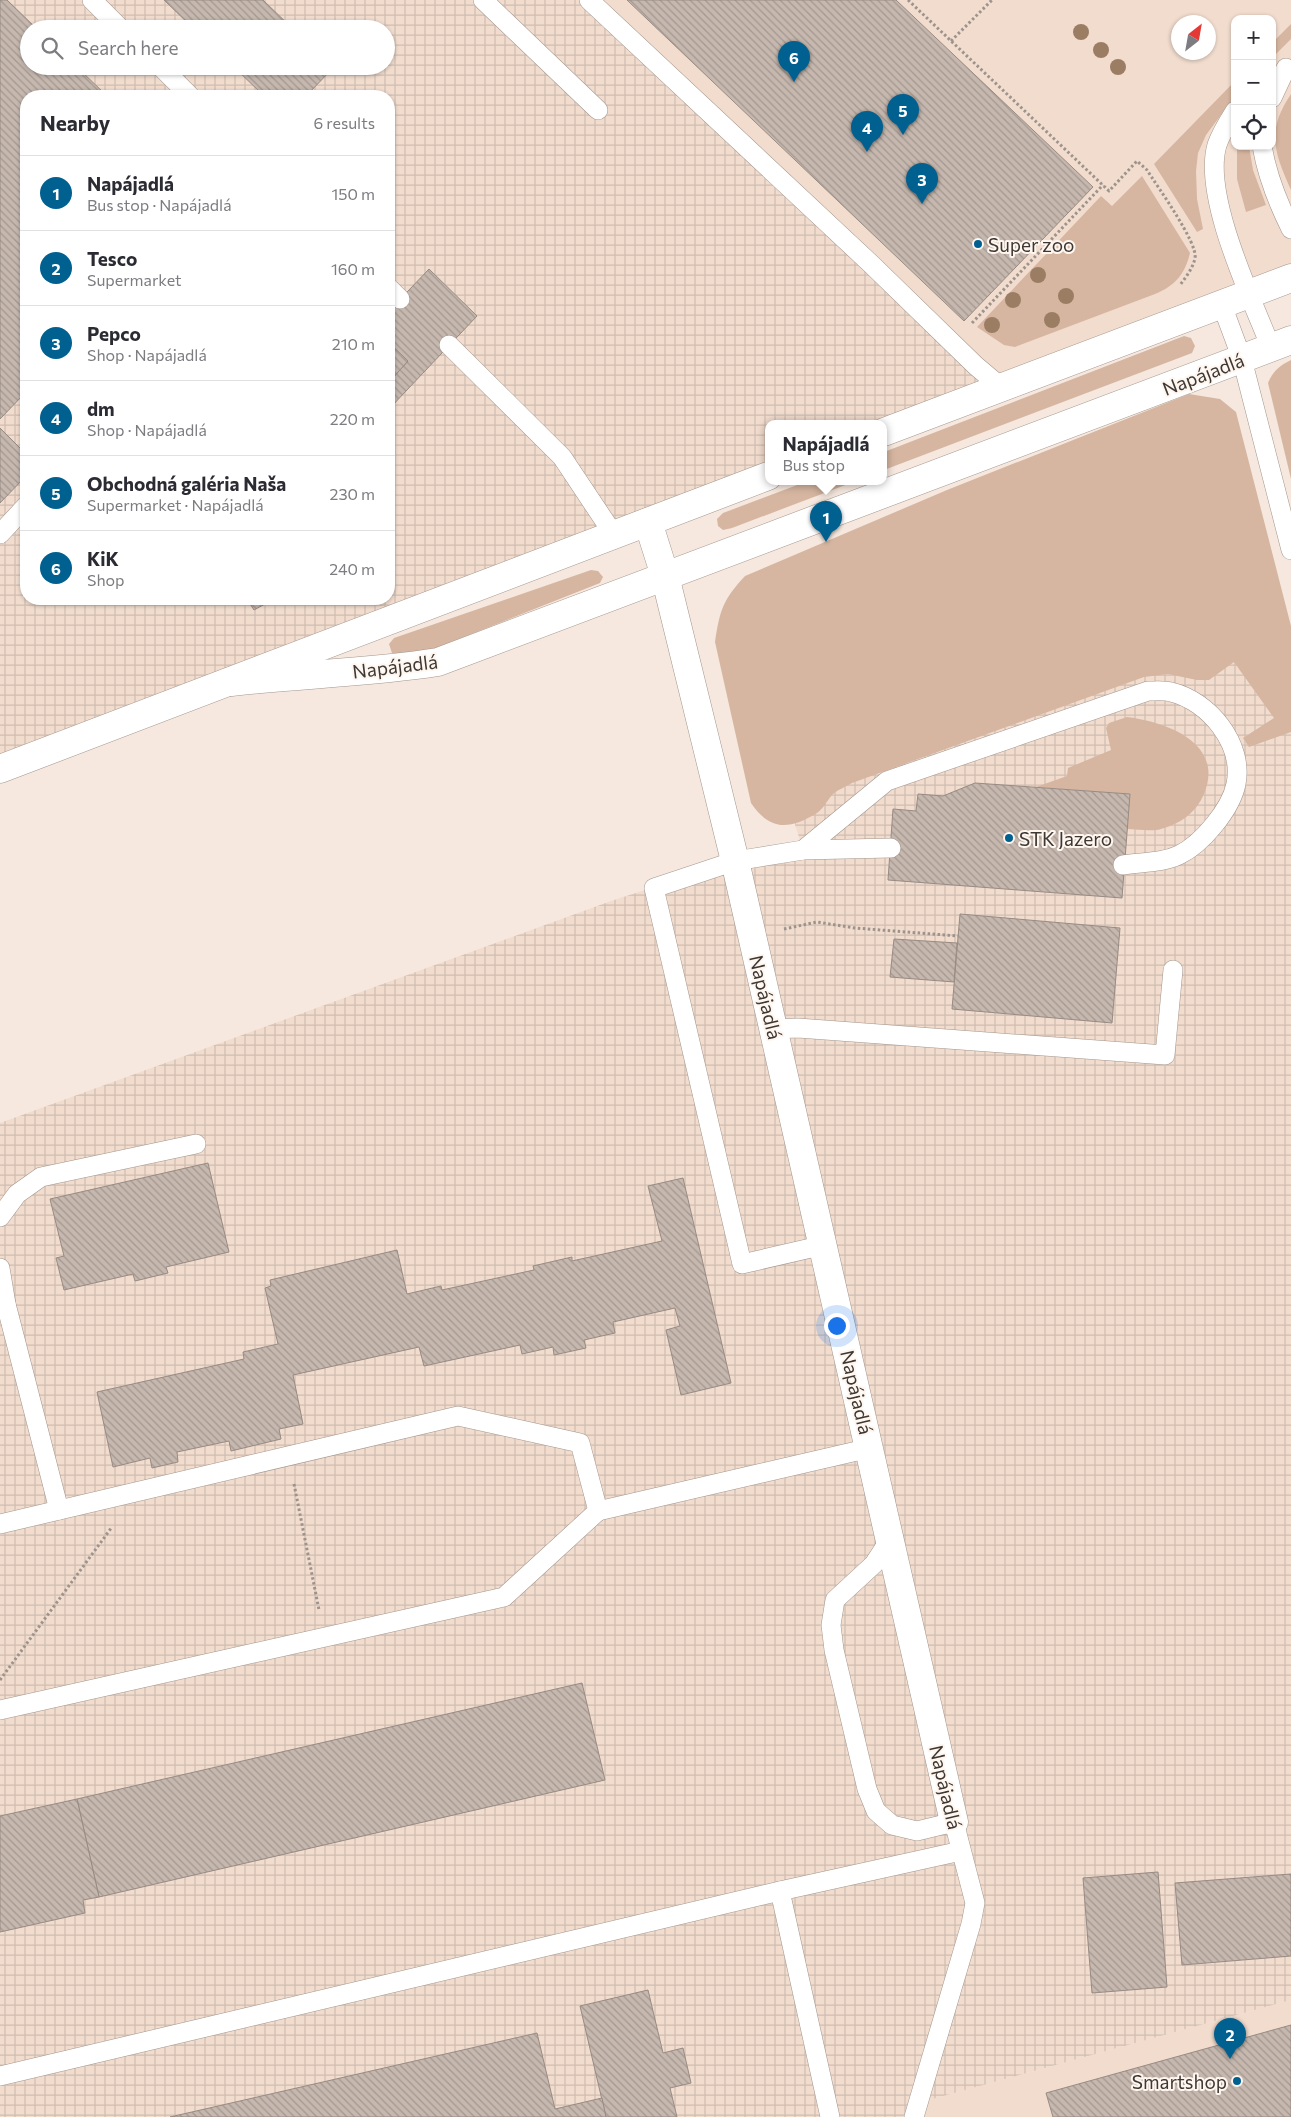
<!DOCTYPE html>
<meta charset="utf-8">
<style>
body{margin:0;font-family:Commissioner,sans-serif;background:#f2f2f3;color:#2b2b33}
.controls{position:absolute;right:15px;top:15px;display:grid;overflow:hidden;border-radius:10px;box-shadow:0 1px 4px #0004}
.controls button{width:45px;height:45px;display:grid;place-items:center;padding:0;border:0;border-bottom:1px solid #e1e1e2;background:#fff;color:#2b2b33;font:25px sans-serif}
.compass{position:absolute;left:1171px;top:15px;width:45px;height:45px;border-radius:50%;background:#fff;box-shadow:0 1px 4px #0004;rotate:31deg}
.you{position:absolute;left:836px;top:1325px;width:18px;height:18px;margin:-12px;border:4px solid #fff;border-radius:50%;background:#1a73e8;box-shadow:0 0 0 8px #1a73e833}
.badge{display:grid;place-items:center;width:32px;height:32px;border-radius:50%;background:#006090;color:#fff;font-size:16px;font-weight:700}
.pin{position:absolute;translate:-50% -41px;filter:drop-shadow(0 1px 2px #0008)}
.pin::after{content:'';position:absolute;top:26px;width:18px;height:15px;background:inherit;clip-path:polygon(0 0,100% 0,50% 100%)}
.popup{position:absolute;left:765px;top:420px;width:122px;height:65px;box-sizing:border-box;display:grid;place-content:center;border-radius:10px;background:#fff;filter:drop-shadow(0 1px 4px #0005);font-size:16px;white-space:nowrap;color:#7c7c81}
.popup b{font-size:19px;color:#2b2b33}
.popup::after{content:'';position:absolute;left:50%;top:100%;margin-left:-10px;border:10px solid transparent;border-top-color:#fff}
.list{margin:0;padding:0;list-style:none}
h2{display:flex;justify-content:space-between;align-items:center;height:65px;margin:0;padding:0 20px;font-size:21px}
h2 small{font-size:16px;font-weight:400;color:#7c7c81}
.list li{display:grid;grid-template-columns:32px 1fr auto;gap:15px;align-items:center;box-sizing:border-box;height:75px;padding:0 20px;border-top:1px solid #e1e1e2}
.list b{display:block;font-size:19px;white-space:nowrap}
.list p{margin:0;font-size:16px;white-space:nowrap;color:#7c7c81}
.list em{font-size:16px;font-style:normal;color:#7c7c81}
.icon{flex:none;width:28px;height:28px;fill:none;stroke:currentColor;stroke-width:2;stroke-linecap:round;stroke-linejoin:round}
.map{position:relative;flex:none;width:1291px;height:2117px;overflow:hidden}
.search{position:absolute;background:#fff;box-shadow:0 1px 4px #0004;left:20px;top:20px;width:375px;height:55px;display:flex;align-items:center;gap:12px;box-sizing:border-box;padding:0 18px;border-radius:28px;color:#7c7c81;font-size:19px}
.panel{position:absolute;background:#fff;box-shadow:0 1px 4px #0004;left:20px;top:90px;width:375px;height:515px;border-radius:20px}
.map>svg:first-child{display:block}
.built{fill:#f1dcce;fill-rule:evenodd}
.industrial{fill:url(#industrial-grid);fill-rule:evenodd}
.grass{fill:#d6b6a1}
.building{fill:url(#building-back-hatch);stroke:#988b83}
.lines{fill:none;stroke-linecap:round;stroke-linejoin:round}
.service-casing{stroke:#a3968d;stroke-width:20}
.minor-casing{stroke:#a3968d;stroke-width:29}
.path{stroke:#9d938c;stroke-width:3;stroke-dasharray:2.5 2.5;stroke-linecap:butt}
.service{stroke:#fff;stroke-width:19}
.minor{stroke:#fff;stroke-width:28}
.tree{fill:#9b7d64}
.poi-dot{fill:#006090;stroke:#fff6f0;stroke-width:2}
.labels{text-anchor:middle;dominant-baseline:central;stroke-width:4;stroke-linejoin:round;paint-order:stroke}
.poi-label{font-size:19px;fill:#3e3834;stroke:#fff6f0;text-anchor:start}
.street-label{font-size:19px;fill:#3e3834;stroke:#fff6f0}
</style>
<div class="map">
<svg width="1291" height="2117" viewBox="0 0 1291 2117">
<defs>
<pattern id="industrial-grid" width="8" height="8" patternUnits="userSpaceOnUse" patternTransform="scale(1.25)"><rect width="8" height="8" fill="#f1dcce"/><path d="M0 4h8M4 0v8" fill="none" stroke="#d0beb2"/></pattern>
<pattern id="building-back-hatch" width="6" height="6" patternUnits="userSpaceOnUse" patternTransform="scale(1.25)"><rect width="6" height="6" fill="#c6b8af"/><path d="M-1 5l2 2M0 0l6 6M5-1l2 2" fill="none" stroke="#a2978f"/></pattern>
</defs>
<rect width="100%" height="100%" fill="#f6e8de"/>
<!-- built -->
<g class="built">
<path d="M589,0h702v278l-290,109zM1235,19h37v127h-37zM1178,22h30v30h-30z"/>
<polygon points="1291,2000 1291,2117 914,2117 918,2103"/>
</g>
<!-- industrial -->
<g class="industrial">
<path d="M0,0h589l412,387 -117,36h-116v53l-768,293zM29,29h357v37h-357zM26,96h363v503h-363z"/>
<polygon points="1160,650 1291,661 1291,2000 918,2103 914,2117 0,2117 0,1123 611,901 735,861 803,850 785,792"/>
</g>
<!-- grass -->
<g class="grass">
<polygon points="1291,24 1291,39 1272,58 1272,43"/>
<polygon points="1235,81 1235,96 1206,135 1198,153 1196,171 1197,199 1203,229 1197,232 1154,164"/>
<path d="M1291,94v96c-17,-38 -25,-59 0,-96z"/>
<polygon points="1237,146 1249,146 1253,170 1266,205 1246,212 1237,179"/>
<path d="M1142,176l48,77c-5,21 -15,33 -35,41l-140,53 -11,-2 -27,-18 124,-131 11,10z"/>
<polygon points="1184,336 1191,338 1195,346 1192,353 884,470 884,452"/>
<path d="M1291,360v119l-23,-96c5,-12 11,-17 23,-23z"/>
<path d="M1189,394l31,5 16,13 55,214v106l-42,15 -6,-9 31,-20 -40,-56 -25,18h-12l-29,-6 -24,3 -292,106c-7,4 -15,7 -20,12 -5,6 -9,14 -15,18 -28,17 -47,18 -66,-10l-36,-161c5,-33 8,-42 30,-66l202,-86z"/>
<polygon points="808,481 856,481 732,528 723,530 718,526 717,519 723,513"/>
<polygon points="591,570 598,571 603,577 600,583 426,652 401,657 392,653 389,644 394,638"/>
<path d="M1127,717c40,5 98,26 77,77 -8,19 -24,30 -43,35 -10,3 -24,0 -34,0l3,-35 -94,-7 31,-11 1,-8 43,-18 -5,-22 3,-5z"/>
</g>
<!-- building -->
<g class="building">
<polygon points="0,0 7,0 37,29 29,29 29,66 76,66 107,96 26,96 26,392 0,419"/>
<polygon points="164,0 263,0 293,29 194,29"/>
<polygon points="627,0 896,0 1093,187 964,321"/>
<polygon points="233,66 332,66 334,67 306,96 264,96"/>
<polygon points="429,269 477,316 389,409 389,382 408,361 389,343 389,311"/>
<polygon points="389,343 408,361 389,382"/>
<polygon points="0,428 26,454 26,476 0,503"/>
<polygon points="247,599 274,599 254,610"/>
<polygon points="975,783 1130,794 1122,898 888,880 893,809 916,811 918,794 943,796"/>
<polygon points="960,914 1120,928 1112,1023 952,1009"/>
<polygon points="894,939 957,943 954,982 890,977"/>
<polygon points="208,1163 229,1252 166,1267 168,1273 135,1281 133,1274 64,1290 56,1258 64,1256 50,1199"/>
<polygon points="683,1178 731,1383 681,1395 666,1330 680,1326 675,1308 613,1322 615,1333 584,1340 586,1348 554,1355 553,1347 522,1354 520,1345 424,1366 419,1347 293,1375 303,1424 279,1429 281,1439 231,1451 229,1441 177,1452 178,1462 152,1468 150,1458 113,1467 97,1392 244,1359 243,1352 278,1344 265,1288 271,1286 270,1280 397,1250 407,1294 441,1286 442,1290 534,1270 533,1266 572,1257 572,1261 662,1241 648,1186"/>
<polygon points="582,1683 605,1780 99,1897 77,1799"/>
<polygon points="77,1799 99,1897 83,1900 85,1913 0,1932 0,1816"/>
<polygon points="1158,1872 1167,1987 1092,1993 1083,1878"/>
<polygon points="1291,1874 1291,1956 1182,1965 1175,1883"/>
<polygon points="648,1990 663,2053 683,2048 691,2083 670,2088 677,2117 606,2117 580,2006"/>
<polygon points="1291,2025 1291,2117 1053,2117 1046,2093"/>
<polygon points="537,2033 555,2109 602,2098 606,2117 170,2117"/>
</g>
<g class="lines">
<!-- service casing -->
<g class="service-casing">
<g id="service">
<polyline points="92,0 121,29"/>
<polyline points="483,0 598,110"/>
<polyline points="589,0 870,263 976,366 1001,387"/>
<polyline points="160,66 190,96"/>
<polyline points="1272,98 1286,68"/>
<path d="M1235,111c-7,11 -14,22 -18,34 -15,51 35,154 54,203"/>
<path d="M1262,146c5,29 16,57 29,83"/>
<polyline points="389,288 400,299"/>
<polyline points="1222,305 1242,359 1291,550"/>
<polyline points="449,345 562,457 614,535"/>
<polyline points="0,534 26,506"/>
<path d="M803,850l84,-69 261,-90c7,0 16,-1 23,1 38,9 73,52 65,92 -5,25 -34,60 -57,71 -17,8 -36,7 -56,10"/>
<polyline points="773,1029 798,1028 1165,1055 1173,970"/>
<polyline points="0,1217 17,1194 41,1177 196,1144"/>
<polyline points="824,1245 742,1264 654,888 735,861 803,850 891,848"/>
<polyline points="0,1268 6,1304"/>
<polyline points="0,1305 6,1304 59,1510"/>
<polyline points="0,1524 458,1416 580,1443 598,1511 870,1448"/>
<polyline points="889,1541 874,1564 835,1600 831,1625 834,1650 867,1789 876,1811 892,1825 917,1831 954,1822 975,1903 971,1924 914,2117"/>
<polyline points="0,1710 504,1597 598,1511"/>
<polyline points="780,1891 830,2117"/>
<polyline points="0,2076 780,1891 961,1851"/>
</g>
</g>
<!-- minor casing -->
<g class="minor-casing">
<g id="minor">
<polyline points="884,432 1291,278"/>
<polyline points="648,522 665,576 735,861 954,1822"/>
<path d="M231,682c69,-8 138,-9 207,-20l853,-322"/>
<polyline points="0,769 768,476"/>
</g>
</g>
<!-- path -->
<g class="path">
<path d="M908,0l201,191 28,-30 10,9c10,16 51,73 48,88 -2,10 -9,19 -15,27"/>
<polyline points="951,41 992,0"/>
<polyline points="972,323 1103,185"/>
<polyline points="784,929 817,922 855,928 958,936"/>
<polyline points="294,1484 319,1610"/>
<polyline points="0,1680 112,1527"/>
</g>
<!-- service -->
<use href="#service" class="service"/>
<!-- minor -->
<use href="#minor" class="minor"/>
</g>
<!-- trees -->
<g class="tree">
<circle cx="1081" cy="32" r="8"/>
<circle cx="1101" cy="50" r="8"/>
<circle cx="1118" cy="67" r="8"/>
<circle cx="1038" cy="275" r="8"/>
<circle cx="1066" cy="296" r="8"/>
<circle cx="1013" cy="300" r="8"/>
<circle cx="1052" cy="320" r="8"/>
<circle cx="992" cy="325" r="8"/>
</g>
<!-- markers -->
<g class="poi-dot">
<circle cx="978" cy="244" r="5"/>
<circle cx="1009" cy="838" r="5"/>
<circle cx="1237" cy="2081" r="5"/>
</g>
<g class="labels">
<!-- poi labels -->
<g class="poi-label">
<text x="988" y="244">Super zoo</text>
<text x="1019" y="838">STK Jazero</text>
<text x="1227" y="2081" text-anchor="end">Smartshop</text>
</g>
<!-- street labels -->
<g class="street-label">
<text transform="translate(1203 374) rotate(-21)">Napájadlá</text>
<text transform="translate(395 666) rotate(-7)">Napájadlá</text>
<text transform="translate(766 997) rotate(77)">Napájadlá</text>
<text transform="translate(857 1392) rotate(77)">Napájadlá</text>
<text transform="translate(946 1787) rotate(77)">Napájadlá</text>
</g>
</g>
</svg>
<div class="controls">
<button>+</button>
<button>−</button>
<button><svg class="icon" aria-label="locate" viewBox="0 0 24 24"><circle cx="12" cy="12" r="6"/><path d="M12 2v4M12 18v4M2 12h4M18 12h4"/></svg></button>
</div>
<svg class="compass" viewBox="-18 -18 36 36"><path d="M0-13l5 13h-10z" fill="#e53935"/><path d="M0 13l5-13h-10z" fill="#7c7c81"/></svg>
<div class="you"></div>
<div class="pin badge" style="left:826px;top:542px">1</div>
<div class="popup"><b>Napájadlá</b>Bus stop</div>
<div class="pin badge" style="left:1230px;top:2059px">2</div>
<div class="pin badge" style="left:922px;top:204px">3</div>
<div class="pin badge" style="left:867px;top:152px">4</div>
<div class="pin badge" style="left:903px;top:135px">5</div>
<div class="pin badge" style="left:794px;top:82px">6</div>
<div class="search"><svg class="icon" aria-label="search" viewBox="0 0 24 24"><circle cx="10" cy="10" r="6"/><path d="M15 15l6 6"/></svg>Search here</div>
<section class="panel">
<h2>Nearby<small>6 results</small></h2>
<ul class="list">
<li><span class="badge">1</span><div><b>Napájadlá</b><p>Bus stop · Napájadlá</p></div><em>150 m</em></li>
<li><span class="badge">2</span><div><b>Tesco</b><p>Supermarket</p></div><em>160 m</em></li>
<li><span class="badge">3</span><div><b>Pepco</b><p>Shop · Napájadlá</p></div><em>210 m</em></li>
<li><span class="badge">4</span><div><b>dm</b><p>Shop · Napájadlá</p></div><em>220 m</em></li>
<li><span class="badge">5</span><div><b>Obchodná galéria Naša</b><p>Supermarket · Napájadlá</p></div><em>230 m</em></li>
<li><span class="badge">6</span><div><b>KiK</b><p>Shop</p></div><em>240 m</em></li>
</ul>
</section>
</div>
